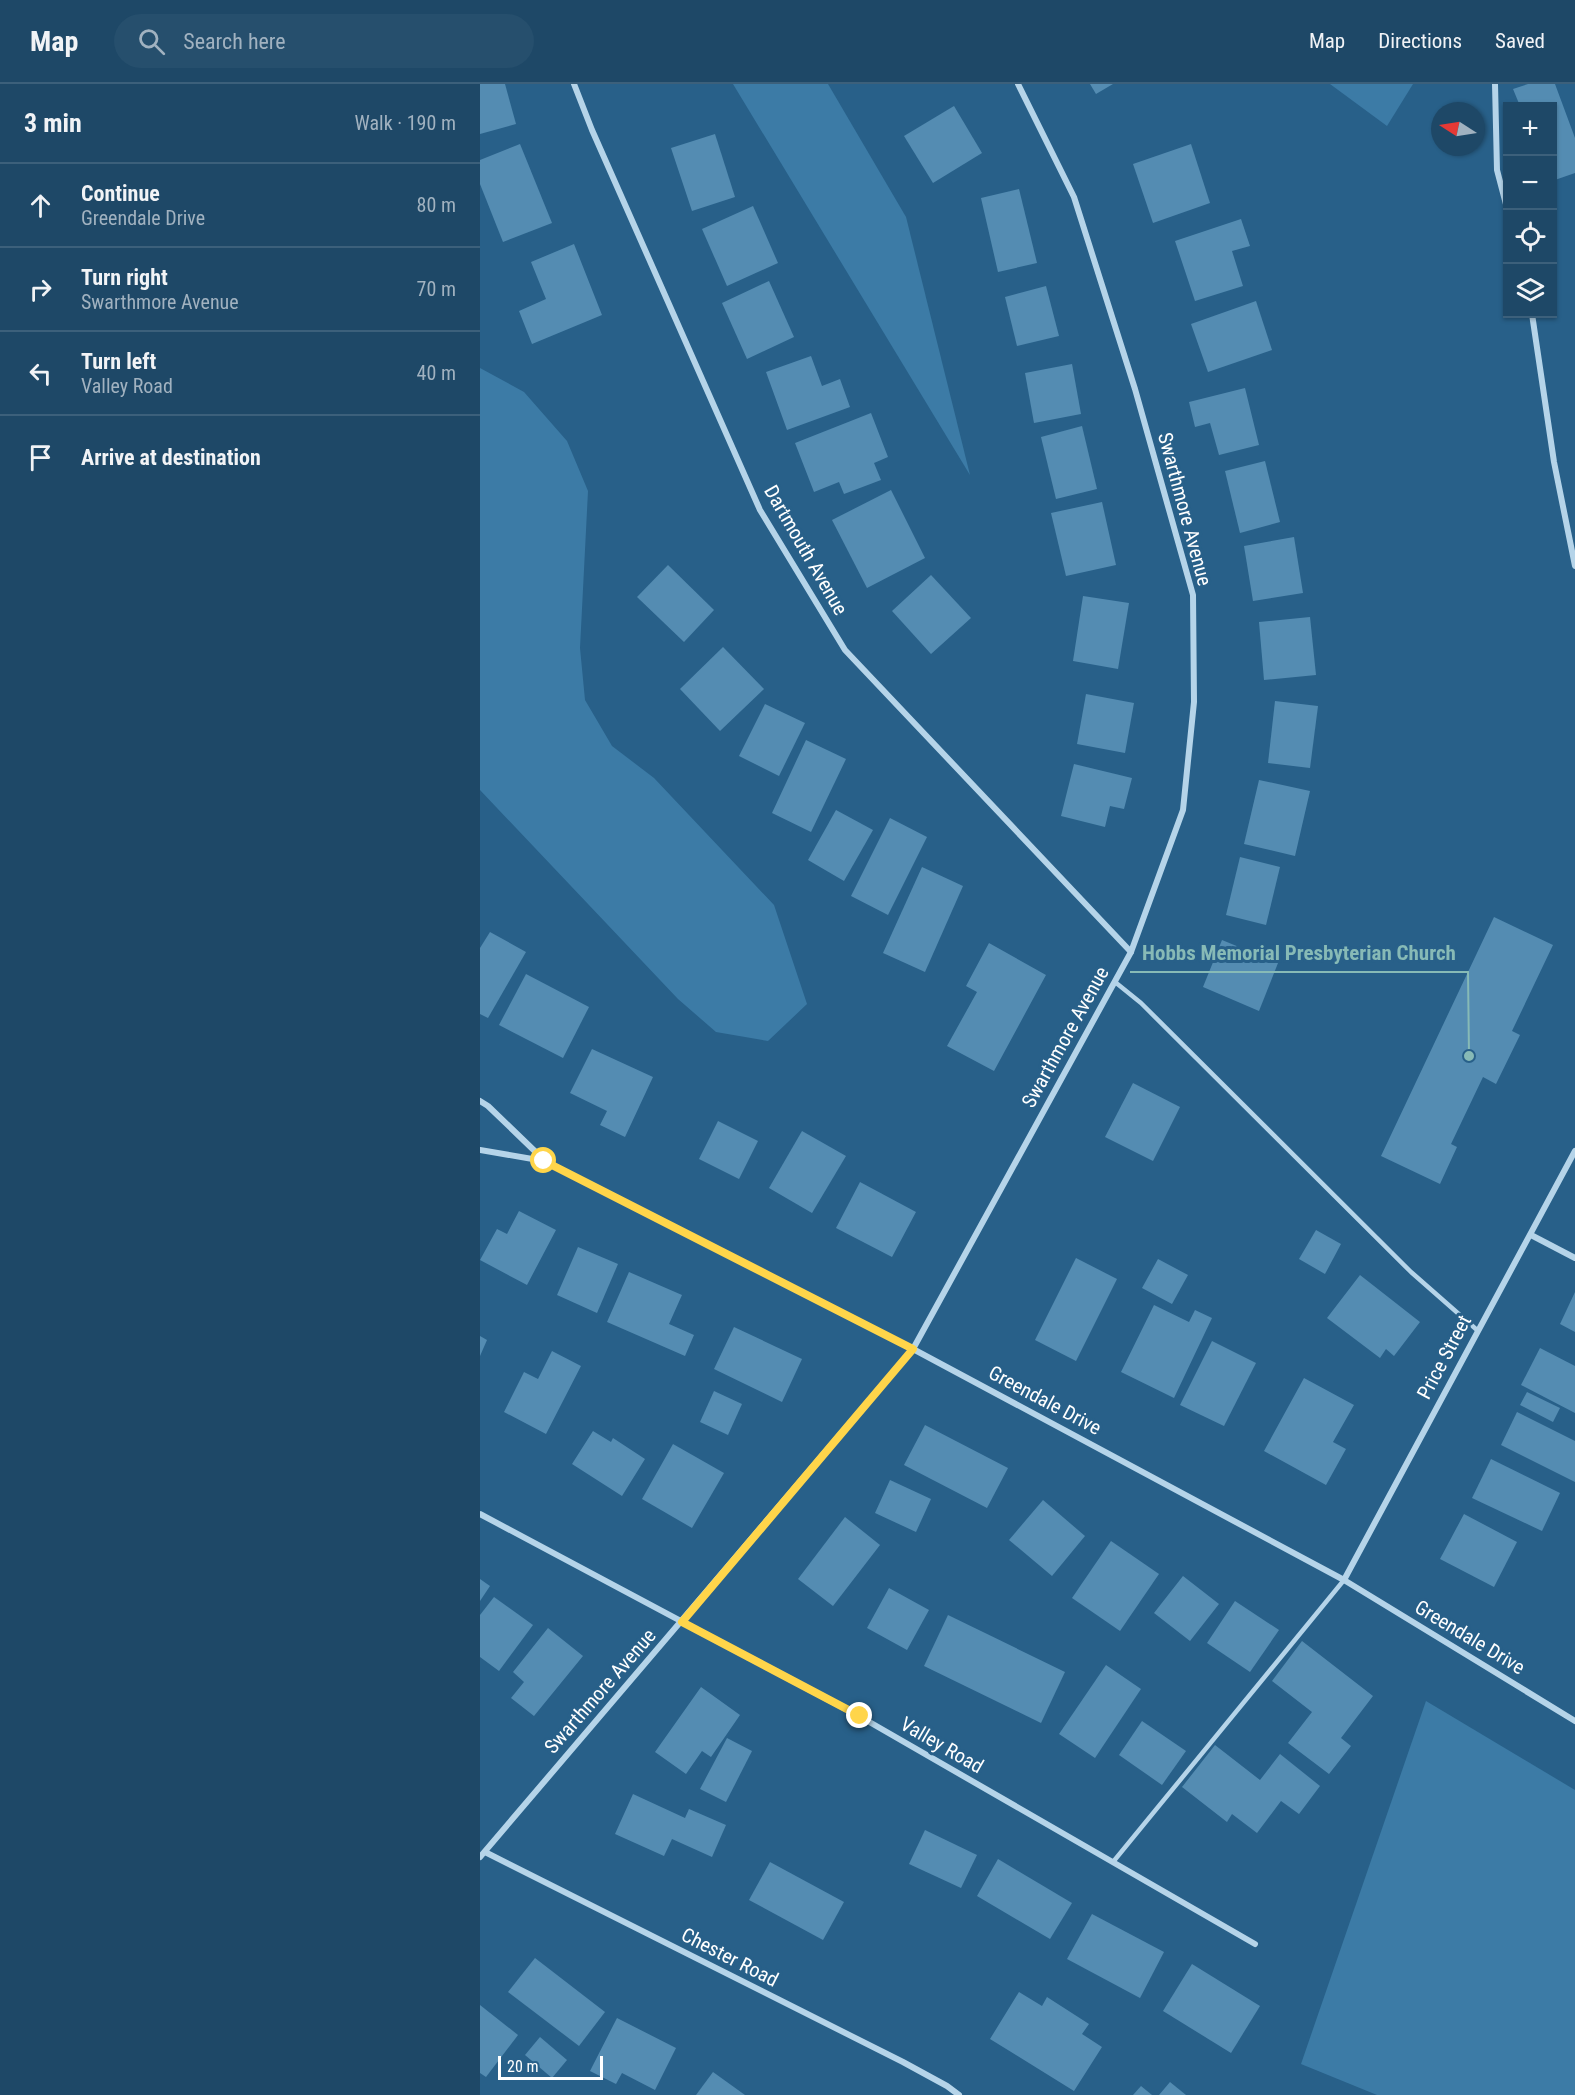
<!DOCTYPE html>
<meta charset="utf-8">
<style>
body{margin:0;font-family:"Roboto Condensed",sans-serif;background:#264f6d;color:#f1f3f6}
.controls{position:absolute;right:18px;top:18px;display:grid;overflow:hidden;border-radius:0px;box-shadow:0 2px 4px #0004}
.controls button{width:54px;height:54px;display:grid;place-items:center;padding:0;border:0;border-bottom:2px solid #3c607b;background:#1e4867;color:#f1f3f6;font:30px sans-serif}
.compass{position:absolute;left:951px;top:18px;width:54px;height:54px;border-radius:50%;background:#1e4867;box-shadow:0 2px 4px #0004;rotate:282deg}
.scale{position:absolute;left:18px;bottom:15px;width:105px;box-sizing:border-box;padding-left:6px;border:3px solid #fff;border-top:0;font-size:16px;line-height:21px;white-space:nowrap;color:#fff;-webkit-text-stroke:4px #286089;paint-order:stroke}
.stop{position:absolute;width:18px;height:18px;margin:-14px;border:4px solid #ffd54a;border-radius:50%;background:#fff}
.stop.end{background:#ffd54a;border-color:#fff;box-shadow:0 2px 6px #0008}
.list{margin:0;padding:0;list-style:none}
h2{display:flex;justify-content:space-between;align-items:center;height:78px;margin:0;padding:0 24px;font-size:26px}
h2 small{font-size:20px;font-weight:400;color:#a1b2c0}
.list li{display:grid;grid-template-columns:39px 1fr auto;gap:18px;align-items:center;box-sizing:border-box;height:84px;padding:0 24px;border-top:2px solid #3c607b}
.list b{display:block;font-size:22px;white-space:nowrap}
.list p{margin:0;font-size:20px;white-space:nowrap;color:#a1b2c0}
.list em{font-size:20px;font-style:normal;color:#a1b2c0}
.icon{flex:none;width:33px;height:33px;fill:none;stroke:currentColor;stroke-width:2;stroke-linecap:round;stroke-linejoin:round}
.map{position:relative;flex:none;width:1095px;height:2011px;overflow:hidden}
header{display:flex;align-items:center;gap:36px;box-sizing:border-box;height:84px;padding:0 30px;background:#1e4867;border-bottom:2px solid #3c607b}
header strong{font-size:28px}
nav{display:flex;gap:33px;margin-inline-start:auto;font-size:21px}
.search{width:420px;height:54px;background:#264f6d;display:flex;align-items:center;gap:15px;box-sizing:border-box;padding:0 21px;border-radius:33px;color:#a1b2c0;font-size:22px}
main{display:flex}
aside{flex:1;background:#1e4867}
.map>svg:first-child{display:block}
.green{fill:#3c7ba6}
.building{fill:#548cb2}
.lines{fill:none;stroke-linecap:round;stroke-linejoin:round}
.lane{stroke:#b5d4e9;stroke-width:4.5}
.street{stroke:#b5d4e9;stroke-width:6}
.route{stroke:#ffd54a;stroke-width:8}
.labels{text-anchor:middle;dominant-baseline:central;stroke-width:6;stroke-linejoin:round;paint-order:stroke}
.street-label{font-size:20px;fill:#fff;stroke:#286089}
.leader{fill:none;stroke:#87bab6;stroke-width:2}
.callout-dot{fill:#87bab6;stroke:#286089;stroke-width:2}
.callout-label{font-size:21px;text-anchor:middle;font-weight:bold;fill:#87bab6;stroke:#286089;stroke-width:6;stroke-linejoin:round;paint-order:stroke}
</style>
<header>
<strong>Map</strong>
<div class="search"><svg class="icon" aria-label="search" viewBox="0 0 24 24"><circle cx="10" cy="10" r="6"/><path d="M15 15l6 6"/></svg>Search here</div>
<nav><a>Map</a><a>Directions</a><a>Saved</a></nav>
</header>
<main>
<aside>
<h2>3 min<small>Walk · 190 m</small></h2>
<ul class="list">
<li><svg class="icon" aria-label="ahead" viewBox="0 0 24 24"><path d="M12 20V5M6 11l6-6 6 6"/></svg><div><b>Continue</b><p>Greendale Drive</p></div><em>80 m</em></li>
<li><svg class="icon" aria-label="right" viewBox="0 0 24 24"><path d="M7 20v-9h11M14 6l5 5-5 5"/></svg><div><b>Turn right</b><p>Swarthmore Avenue</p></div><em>70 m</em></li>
<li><svg class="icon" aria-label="left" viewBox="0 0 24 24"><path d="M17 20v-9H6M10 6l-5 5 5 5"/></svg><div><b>Turn left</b><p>Valley Road</p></div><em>40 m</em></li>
<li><svg class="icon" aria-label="arrive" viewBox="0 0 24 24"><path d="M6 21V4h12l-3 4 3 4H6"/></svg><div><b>Arrive at destination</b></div></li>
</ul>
</aside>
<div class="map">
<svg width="1095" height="2011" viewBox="0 0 1095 2011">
<rect width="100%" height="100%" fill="#286089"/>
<!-- green -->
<g class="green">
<polygon points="253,0 348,0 426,133 490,391"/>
<polygon points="850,0 933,0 907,42"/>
<polygon points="0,284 44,308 87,357 108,407 100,564 105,616 132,662 174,694 294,821 327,920 288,957 236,948 198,915 0,706"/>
<polygon points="946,1617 1095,1706 1095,2011 897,2011 821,1980"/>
</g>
<!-- building -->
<g class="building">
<polygon points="0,0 25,0 36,40 0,50"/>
<polygon points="610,0 633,0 616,10"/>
<polygon points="1048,0 1075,0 1095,54 1095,89 1072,97 1072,22 1040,22 1033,5"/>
<polygon points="474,22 502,69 453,99 424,52"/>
<polygon points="235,50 255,113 212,127 191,64"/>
<polygon points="40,60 72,139 23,158 0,100 0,76"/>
<polygon points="711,60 730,119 673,139 653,80"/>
<polygon points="539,105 557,179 518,188 501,114"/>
<polygon points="273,122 298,179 247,202 222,145"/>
<polygon points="761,135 770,162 752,167 763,202 715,217 695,157"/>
<polygon points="94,160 122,231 52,260 39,227 66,215 51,178"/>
<polygon points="289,197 314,253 267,275 242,219"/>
<polygon points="566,202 579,252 537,262 525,213"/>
<polygon points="776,217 792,266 728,288 711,240"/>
<polygon points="331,272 342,302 360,295 370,323 307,346 286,288"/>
<polygon points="592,280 601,330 554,339 545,289"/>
<polygon points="765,304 779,361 739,371 730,339 715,343 709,318"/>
<polygon points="391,329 408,373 394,379 401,396 364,410 359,398 334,408 315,359"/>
<polygon points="602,342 617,405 576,415 561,353"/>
<polygon points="785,377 800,438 760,449 745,387"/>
<polygon points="411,406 445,474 387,504 352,436"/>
<polygon points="622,418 636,481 586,492 571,429"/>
<polygon points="814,453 823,509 773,517 764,462"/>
<polygon points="188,481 234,526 204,558 157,513"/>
<polygon points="451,491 491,534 451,570 412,527"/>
<polygon points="603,512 649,519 638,585 593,577"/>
<polygon points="830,533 836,591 784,596 779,538"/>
<polygon points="243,563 284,605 240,647 200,605"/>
<polygon points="606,610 654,619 645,669 597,660"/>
<polygon points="795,617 838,622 830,684 788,679"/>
<polygon points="285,620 325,639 299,692 259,672"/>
<polygon points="326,656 366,675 331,748 292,729"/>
<polygon points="594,680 652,694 644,725 630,722 625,743 581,732"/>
<polygon points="779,696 830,707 815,772 764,760"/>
<polygon points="356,726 393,746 364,797 328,776"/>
<polygon points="410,734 447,753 408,831 371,812"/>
<polygon points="760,773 800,783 786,841 746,831"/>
<polygon points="442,783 483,802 445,888 403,869"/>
<polygon points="1014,833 1073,861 1032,947 1040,951 1016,1000 1003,993 971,1060 977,1063 960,1100 901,1072"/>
<polygon points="10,848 46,868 8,934 0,930 0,864"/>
<polygon points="742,856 798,879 779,927 723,903"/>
<polygon points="509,859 566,891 514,987 467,962 497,908 486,902"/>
<polygon points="46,890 109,923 83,974 19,941"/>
<polygon points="112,965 173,993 145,1053 120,1041 127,1027 90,1009"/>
<polygon points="653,999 700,1023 673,1077 625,1053"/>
<polygon points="238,1037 278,1057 259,1095 219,1075"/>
<polygon points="322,1047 366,1072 332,1129 289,1104"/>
<polygon points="380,1098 436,1128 412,1173 356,1144"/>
<polygon points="39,1127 76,1146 47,1201 0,1176 17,1145 27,1150"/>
<polygon points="836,1146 861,1160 845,1190 819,1175"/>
<polygon points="98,1163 138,1180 117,1229 77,1211"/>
<polygon points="596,1174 637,1195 596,1277 555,1256"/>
<polygon points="678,1175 708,1191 692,1220 662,1204"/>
<polygon points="149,1188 202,1211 189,1240 214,1251 205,1272 127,1238"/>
<polygon points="880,1191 940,1238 914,1272 906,1265 900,1274 847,1234"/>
<polygon points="1095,1208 1095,1248 1080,1240"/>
<polygon points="674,1221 709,1238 715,1226 732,1234 694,1314 641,1288"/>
<polygon points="254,1243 322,1275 302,1318 234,1285"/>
<polygon points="0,1252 7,1256 0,1272"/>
<polygon points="732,1257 776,1279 744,1342 700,1321"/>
<polygon points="1060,1264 1095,1282 1095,1329 1041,1301"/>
<polygon points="72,1267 101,1282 66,1350 24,1328 44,1288 58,1295"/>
<polygon points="824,1294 874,1321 853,1358 866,1365 846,1401 784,1367"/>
<polygon points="234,1307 262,1320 248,1351 220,1338"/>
<polygon points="1047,1308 1080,1324 1073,1338 1040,1321"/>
<polygon points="1037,1328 1095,1357 1095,1398 1021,1361"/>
<polygon points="445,1341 528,1384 507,1424 424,1381"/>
<polygon points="113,1347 131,1358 133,1354 165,1375 142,1412 92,1380"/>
<polygon points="193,1360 244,1389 212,1444 162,1415"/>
<polygon points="1011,1375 1080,1409 1062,1447 992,1414"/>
<polygon points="410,1396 451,1415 436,1448 395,1429"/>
<polygon points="563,1416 605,1452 572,1492 529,1456"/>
<polygon points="984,1430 1037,1458 1014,1503 960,1475"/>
<polygon points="365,1433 400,1461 353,1522 318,1495"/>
<polygon points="631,1457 679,1490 640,1547 592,1514"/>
<polygon points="703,1492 739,1520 710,1557 674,1529"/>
<polygon points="0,1495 10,1502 0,1517"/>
<polygon points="409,1504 449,1526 427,1566 387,1544"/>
<polygon points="14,1513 53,1541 19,1587 0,1573 0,1531"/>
<polygon points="755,1517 799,1546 770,1588 727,1559"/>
<polygon points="468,1531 585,1588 561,1639 444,1582"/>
<polygon points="68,1544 103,1572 54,1632 31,1614 44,1598 33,1588"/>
<polygon points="822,1557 893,1612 861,1654 871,1662 849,1690 808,1659 832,1628 792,1597"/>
<polygon points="626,1581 661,1605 615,1674 579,1650"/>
<polygon points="221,1603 260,1631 231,1673 222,1667 206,1690 175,1668"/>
<polygon points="662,1637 706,1667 682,1701 639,1671"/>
<polygon points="247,1654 272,1667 246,1718 220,1705"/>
<polygon points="735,1661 780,1696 800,1670 840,1702 819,1730 801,1717 777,1749 752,1730 747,1738 702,1703"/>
<polygon points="153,1710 205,1734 209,1725 246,1741 232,1773 192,1755 184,1772 135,1750"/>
<polygon points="445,1746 497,1771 481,1804 429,1780"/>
<polygon points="518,1775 592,1819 570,1855 497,1812"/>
<polygon points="290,1778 364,1818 343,1856 269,1816"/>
<polygon points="612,1830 684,1868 660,1914 587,1875"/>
<polygon points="55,1874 125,1928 99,1962 28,1908"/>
<polygon points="712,1880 780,1922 751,1969 683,1927"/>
<polygon points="539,1908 562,1922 567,1913 609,1940 602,1950 622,1963 594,2007 510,1955"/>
<polygon points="0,1921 38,1951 6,1993 0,1989"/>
<polygon points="137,1934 196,1964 175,2006 142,1989 136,2000 110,1987"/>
<polygon points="60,1953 87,1976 72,1994 45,1971"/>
<polygon points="233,1988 265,2011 216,2011"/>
<polygon points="690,1998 706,2011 679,2011"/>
<polygon points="661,2002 672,2011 653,2011"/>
</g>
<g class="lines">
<!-- lane -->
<g class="lane">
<polyline points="635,898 661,919 931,1188 997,1246"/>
<polyline points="633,1778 864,1496"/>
</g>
<!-- street -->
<g class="street">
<polyline points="94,0 112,46 280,426 365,566 651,868"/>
<polyline points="1015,0 1017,86 1028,128"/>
<polyline points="1052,230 1074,378 1095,482"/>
<polyline points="0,1017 8,1022 63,1075"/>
<polyline points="0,1066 64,1077 433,1265 864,1496 1095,1637"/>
<polyline points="1051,1151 1095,1174"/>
<polyline points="0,1430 379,1632 775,1860"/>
<polyline points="864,1496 1095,1067"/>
<polyline points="5,1768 423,1978 467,2002 479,2011"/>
<polyline points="0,1773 433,1265 651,868 703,726 714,618 713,511 655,305 594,113 538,0"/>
</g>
</g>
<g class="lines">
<!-- route -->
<polyline class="route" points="64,1077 433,1265 202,1538 380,1632"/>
</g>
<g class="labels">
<!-- street labels -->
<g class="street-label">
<text transform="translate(705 425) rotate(75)">Swarthmore Avenue</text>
<text transform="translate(326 466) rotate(60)">Dartmouth Avenue</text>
<text transform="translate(585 953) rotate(-61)">Swarthmore Avenue</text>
<text transform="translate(964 1273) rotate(-62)">Price Street</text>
<text transform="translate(565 1316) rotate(28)">Greendale Drive</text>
<text transform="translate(990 1553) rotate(31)">Greendale Drive</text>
<text transform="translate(120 1607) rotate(-49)">Swarthmore Avenue</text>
<text transform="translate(462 1661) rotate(30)">Valley Road</text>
<text transform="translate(250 1873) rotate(27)">Chester Road</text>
</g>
</g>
<!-- callouts -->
<path class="leader" d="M989 972L988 888H650"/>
<circle class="callout-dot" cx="989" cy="972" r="6"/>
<g class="callout-label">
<text x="819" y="876">Hobbs Memorial Presbyterian Church</text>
</g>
</svg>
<div class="controls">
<button>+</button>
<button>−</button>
<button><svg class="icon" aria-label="locate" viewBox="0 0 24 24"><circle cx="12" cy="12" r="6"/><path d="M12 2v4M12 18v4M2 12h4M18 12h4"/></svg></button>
<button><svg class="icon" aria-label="layers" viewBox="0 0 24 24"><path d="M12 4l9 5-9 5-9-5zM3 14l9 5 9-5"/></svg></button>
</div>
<svg class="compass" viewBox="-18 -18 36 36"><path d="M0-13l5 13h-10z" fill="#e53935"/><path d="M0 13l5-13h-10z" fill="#a1b2c0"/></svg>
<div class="scale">20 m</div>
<div class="stop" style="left:64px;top:1077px"></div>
<div class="stop end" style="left:380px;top:1632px"></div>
</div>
</main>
